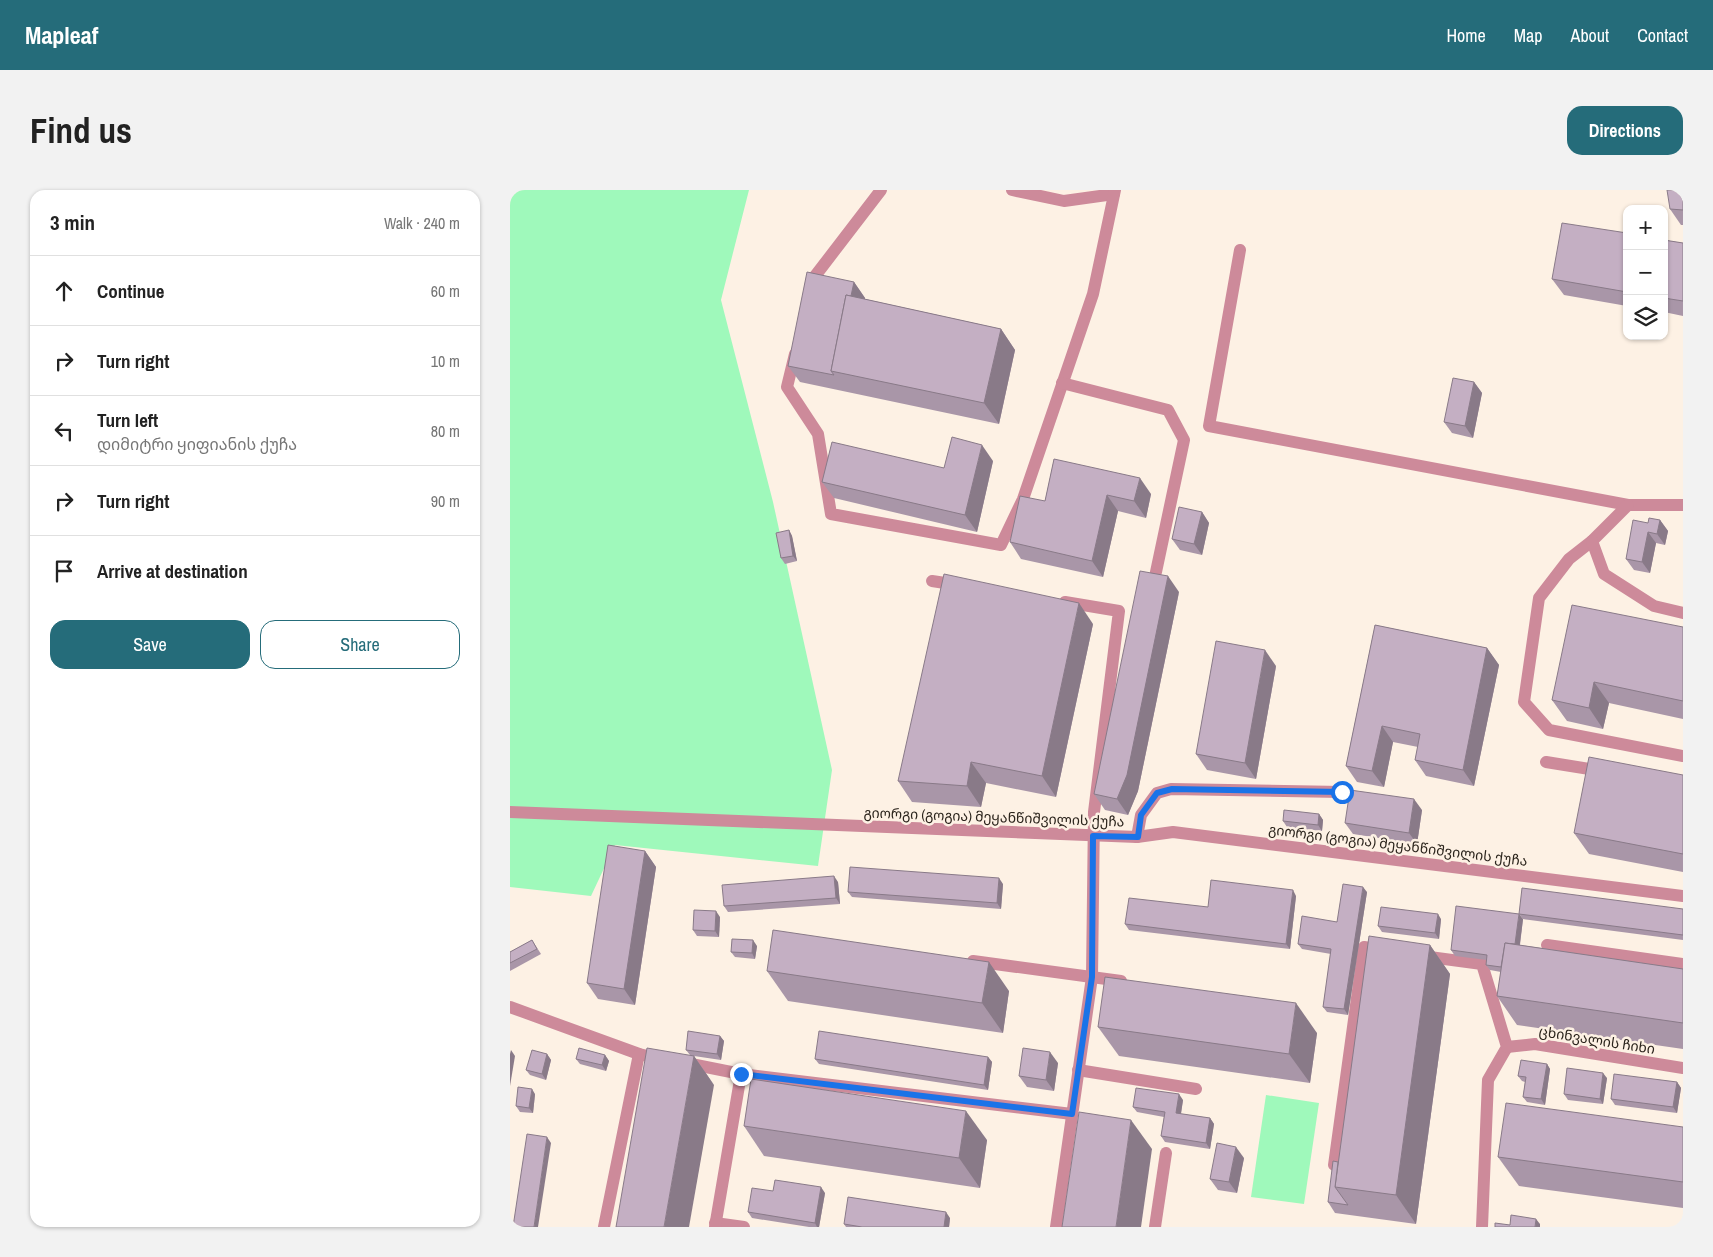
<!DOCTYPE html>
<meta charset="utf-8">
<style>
body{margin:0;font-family:"Archivo Narrow","Noto Sans Georgian",sans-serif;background:#f2f2f2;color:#222}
.controls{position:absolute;right:15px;top:15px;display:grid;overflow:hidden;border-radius:10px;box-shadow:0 1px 4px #0004}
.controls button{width:45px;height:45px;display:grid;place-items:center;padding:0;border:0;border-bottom:1px solid #e0e0e0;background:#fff;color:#222;font:25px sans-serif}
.stop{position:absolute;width:15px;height:15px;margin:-11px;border:4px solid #1a73e8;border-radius:50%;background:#fff}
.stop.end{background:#1a73e8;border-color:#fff;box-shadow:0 1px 5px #0008}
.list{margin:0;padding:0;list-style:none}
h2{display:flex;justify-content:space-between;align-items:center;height:65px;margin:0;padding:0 20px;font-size:21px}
h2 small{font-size:16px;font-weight:400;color:#767676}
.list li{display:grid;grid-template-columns:32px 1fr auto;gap:15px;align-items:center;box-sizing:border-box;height:70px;padding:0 20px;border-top:1px solid #e0e0e0}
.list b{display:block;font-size:19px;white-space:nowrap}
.list p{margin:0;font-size:16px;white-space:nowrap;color:#767676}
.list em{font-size:16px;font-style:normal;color:#767676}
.actions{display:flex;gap:10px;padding:15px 20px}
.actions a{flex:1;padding:11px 0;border:1px solid #256c7a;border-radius:15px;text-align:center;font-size:18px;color:#256c7a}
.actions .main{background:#256c7a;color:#fff}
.icon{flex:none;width:28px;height:28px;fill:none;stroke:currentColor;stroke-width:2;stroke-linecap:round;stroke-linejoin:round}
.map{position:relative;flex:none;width:1173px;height:1037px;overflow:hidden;border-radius:15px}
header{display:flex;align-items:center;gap:30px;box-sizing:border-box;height:70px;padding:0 25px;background:#256c7a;color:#fff}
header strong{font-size:24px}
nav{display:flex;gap:28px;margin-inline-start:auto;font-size:18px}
.intro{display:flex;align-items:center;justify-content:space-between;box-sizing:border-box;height:120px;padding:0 30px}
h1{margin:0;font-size:35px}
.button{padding:12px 22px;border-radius:15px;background:#256c7a;color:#fff;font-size:18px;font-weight:700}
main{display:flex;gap:30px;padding:0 30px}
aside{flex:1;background:#fff;border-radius:15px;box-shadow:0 1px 4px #0004}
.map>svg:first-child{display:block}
.green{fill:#9ff9bb}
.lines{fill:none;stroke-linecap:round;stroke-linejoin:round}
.minor{stroke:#cd8a9a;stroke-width:12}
.wall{fill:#a996a8}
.shaded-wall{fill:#897a88}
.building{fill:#c4afc3;stroke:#897a88}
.route{stroke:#1a73e8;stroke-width:6}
.labels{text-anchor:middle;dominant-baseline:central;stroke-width:5;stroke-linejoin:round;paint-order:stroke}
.street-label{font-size:14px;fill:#2b241c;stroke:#fdf1e4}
</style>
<header>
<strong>Mapleaf</strong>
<nav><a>Home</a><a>Map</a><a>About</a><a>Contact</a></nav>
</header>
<div class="intro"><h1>Find us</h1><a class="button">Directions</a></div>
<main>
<aside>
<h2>3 min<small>Walk · 240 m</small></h2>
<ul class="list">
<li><svg class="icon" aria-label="ahead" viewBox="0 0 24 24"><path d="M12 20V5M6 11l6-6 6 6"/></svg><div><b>Continue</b></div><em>60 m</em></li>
<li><svg class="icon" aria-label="right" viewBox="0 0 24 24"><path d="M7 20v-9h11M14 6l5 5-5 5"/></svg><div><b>Turn right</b></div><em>10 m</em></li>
<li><svg class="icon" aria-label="left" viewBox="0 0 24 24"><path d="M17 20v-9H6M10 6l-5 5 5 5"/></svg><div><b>Turn left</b><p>დიმიტრი ყიფიანის ქუჩა</p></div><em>80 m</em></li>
<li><svg class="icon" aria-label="right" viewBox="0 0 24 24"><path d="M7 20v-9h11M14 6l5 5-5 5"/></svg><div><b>Turn right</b></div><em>90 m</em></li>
<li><svg class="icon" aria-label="arrive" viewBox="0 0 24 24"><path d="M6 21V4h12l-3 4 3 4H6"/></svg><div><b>Arrive at destination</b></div></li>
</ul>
<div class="actions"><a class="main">Save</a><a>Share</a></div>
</aside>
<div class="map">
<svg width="1173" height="1037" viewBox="0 0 1173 1037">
<rect width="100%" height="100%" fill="#fdf1e4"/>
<!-- green -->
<g class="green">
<polygon points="0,0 239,0 211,110 263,312 322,580 308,676 105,655 81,706 0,697"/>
<polygon points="756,905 809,913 794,1014 741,1007"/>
</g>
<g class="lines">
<!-- minor -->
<g class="minor">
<polyline points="502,0 554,11 604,4"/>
<polyline points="730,60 699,236 1118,315 1173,315"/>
<polyline points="300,98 302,90 371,0"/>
<polyline points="285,164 277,197 308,244 321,324 491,355 513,309 583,104 605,0"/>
<polyline points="552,193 658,220 674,250 646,382"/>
<polyline points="1118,315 1082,351 1059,369 1029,408 1014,512 1039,540 1173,566"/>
<polyline points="1082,351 1094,384 1144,416 1173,423"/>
<polyline points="422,391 448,395"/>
<polyline points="1036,572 1092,581"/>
<polyline points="0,622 627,647 663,642 1173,706"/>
<polyline points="627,647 631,625 647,603 661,599 832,602"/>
<polyline points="1037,755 1173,774"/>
<polyline points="912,766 972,774 997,857 978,890 972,1037"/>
<polyline points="463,771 611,791"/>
<polyline points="0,817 129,864 151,869"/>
<polyline points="997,857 1025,854 1173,878"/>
<polyline points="176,873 231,884 562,924"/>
<polyline points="568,880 686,899"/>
<polyline points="824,975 854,757 873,760"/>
<polyline points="205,1033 234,1037"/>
<polyline points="94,1037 129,864"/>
<polyline points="205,1037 231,884"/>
<polyline points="546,1037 582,787 584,622 609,421 555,412"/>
<polyline points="645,1037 656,963"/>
</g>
</g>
<!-- wall -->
<g class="wall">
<polygon points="1173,0 1173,35 1171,35 1160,19"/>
<polygon points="1117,43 1117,116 1054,105 1042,89"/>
<polygon points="1154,50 1173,53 1173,126 1154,122"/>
<polygon points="344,92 355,108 355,109 491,139 505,160 489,234 290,192 278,176"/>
<polygon points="964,192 972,203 963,248 942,243 934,232"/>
<polygon points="544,269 641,304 636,328 608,321 593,387 511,369 500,352 535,311"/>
<polygon points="483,271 467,342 324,308 312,292 434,278"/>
<polygon points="692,322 699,333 692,365 670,360 662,349"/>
<polygon points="1150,330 1158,341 1155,355 1146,353 1140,383 1124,380 1116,369 1138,333"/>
<polygon points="279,340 282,346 287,371 275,374 271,368"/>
<polygon points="669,402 628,601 618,625 595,620 584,604"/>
<polygon points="583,434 546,607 476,593 471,617 402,612 388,591"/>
<polygon points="865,435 977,458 989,475 964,596 916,586 905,570 908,557 883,552 874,597 847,592 836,576"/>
<polygon points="1173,437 1173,529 1099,513 1093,539 1057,531 1042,510"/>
<polygon points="766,476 746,589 697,580 686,564"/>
<polygon points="1173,585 1173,682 1079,664 1064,643"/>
<polygon points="912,620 907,654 843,644 835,633"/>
<polygon points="809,624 813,630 812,641 777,637 773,631"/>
<polygon points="135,661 146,677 125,815 88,809 77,793"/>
<polygon points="328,692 330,714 218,722 214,716"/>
<polygon points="493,694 491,719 342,707 338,702"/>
<polygon points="857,702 838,825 817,822 813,817 821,764 792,759 788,754 827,732"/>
<polygon points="786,706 780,759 619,740 615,734"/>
<polygon points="1173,719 1173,750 1013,729 1009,724"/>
<polygon points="210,727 209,747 187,746 183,740"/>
<polygon points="931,729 929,749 872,742 868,736"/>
<polygon points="1013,729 1010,755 1173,779 1173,859 1007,835 987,806 991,782 980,780 976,775 977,770 945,766 941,760"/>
<polygon points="22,750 31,764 0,781 0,762"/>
<polygon points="920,755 940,784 906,1034 825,1023 818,1012"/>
<polygon points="247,756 245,769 225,767 221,762"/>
<polygon points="257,781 499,801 493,843 278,811"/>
<polygon points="588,837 807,843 800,893 609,866"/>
<polygon points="210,846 214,851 211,870 184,866 204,895 176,860"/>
<polygon points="37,864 41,870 36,890 20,885 16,880"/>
<polygon points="95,865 99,871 96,881 70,874 66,869"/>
<polygon points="478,867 482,872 478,900 309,874 305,869"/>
<polygon points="548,873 544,901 517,897 509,886"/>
<polygon points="1037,874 1040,879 1035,915 1017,912 1013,907 1015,892 1012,891 1008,886"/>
<polygon points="1097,888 1093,914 1058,910 1054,904"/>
<polygon points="1167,892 1171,898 1167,923 1105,915 1101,909"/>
<polygon points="25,904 23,923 10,922 6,916"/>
<polygon points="673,910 671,924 700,928 704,934 700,959 655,952 651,946 654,927 627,922 623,917"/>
<polygon points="234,936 477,950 470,998 254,966"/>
<polygon points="1173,937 1173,1018 1009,996 988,967"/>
<polygon points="734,968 727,1003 708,1000 700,989"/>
<polygon points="263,1001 315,1003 309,1037 299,1037 242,1028 238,1022"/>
<polygon points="440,1028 439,1037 336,1037 334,1034"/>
</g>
<!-- shaded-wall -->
<g class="shaded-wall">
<polygon points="344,92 355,108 339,184 325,181"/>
<polygon points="491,139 505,160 489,234 474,213"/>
<polygon points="964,192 972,203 963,248 955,236"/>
<polygon points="472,255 483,271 467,342 455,325"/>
<polygon points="630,288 641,304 636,328 624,311"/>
<polygon points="597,305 608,321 593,387 582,371"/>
<polygon points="692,322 699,333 692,365 684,354"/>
<polygon points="1150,330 1158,341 1155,355 1147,344"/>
<polygon points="279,340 282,346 287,371 283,366"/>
<polygon points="1138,342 1146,353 1140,383 1132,372"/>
<polygon points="658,386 669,402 628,601 618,625 607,609"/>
<polygon points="569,413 583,434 546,607 532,586"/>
<polygon points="977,458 989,475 964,596 953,580"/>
<polygon points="755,460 766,476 746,589 735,573"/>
<polygon points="1084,492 1099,513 1093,539 1079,518"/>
<polygon points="872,536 883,552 874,597 862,581"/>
<polygon points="461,572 476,593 471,617 457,596"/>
<polygon points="904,609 912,620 907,654 899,643"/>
<polygon points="809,624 813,630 812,641 808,635"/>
<polygon points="135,661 146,677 125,815 114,799"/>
<polygon points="324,686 328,692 330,714 326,708"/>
<polygon points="489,688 493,694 491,719 487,713"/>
<polygon points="853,697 857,702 838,825 834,819"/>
<polygon points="783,700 786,706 780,759 776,754"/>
<polygon points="206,721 210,727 209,747 205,741"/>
<polygon points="928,724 931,729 929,749 925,743"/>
<polygon points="1009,724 1013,729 1006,784 1002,778"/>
<polygon points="243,750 247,756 245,769 242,763"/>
<polygon points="920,755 940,784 906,1034 886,1005"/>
<polygon points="479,772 499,801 493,843 472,813"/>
<polygon points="786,813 807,843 800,893 779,864"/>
<polygon points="210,846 214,851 211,870 207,864"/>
<polygon points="1,860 5,866 0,896 0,864"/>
<polygon points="540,862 548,873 544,901 536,890"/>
<polygon points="37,864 41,870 36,890 32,884"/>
<polygon points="95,865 99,871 96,881 92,875"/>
<polygon points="184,866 204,895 179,1037 154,1037"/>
<polygon points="478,867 482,872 478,900 474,895"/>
<polygon points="1037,874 1040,879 1035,915 1031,909"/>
<polygon points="1093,883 1097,888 1093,914 1090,909"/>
<polygon points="1167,892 1171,898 1167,923 1163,917"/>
<polygon points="22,899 25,904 23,923 19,918"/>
<polygon points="669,904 673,910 670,929 666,923"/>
<polygon points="456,921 477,950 470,998 449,968"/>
<polygon points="700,928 704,934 700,959 696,953"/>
<polygon points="621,930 642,959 631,1037 606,1037"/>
<polygon points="37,947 41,953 28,1037 24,1037"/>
<polygon points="726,957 734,968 727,1003 719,992"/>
<polygon points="311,997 315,1003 309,1037 307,1037 305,1033"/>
<polygon points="436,1022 440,1028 439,1037 434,1037"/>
<polygon points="1026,1029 1030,1034 1030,1037 1025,1037"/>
</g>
<!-- building -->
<g class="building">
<polygon points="1157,0 1173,0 1173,20 1160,19"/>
<polygon points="1052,33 1117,43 1117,102 1042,89"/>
<polygon points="1154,50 1173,53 1173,111 1154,108"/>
<polygon points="297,82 344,92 341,106 336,105 321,181 324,185 278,176"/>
<polygon points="336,105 491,139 474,213 321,181"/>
<polygon points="943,188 964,192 955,236 934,232"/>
<polygon points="442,247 472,255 455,325 312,292 322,252 434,278"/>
<polygon points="544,269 630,288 624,311 597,305 582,371 500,352 510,306 535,311"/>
<polygon points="669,317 692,322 684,354 662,349"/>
<polygon points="1139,328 1150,330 1147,344 1138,342 1132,372 1116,369 1123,330 1138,333"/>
<polygon points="279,340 283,366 271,368 266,343"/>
<polygon points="630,381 658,386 617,585 607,609 584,604"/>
<polygon points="434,384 569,413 532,586 461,572 457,596 388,591"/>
<polygon points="1062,415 1173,437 1173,511 1084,492 1079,518 1042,510"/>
<polygon points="865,435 977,458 953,580 905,570 910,544 872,536 862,581 836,576"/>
<polygon points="706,451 755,460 735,573 686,564"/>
<polygon points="1079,567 1173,585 1173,664 1064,643"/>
<polygon points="840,600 904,609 899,643 835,633"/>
<polygon points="774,620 809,624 808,635 773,631"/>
<polygon points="98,655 135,661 114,799 77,793"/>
<polygon points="340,677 489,688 487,713 338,702"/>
<polygon points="324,686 326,708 214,716 212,695"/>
<polygon points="701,690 783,700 776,754 615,734 619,708 698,717"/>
<polygon points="833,694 853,697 834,819 813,817 821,759 788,754 792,726 827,732"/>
<polygon points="1012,698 1173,719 1173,745 1009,724"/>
<polygon points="946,716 1009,724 1005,754 995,753 991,777 976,775 977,765 941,760"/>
<polygon points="871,717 928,724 925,743 868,736"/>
<polygon points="184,720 206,721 205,741 183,740"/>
<polygon points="263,740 479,772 472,813 257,781"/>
<polygon points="859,746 920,755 886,1005 825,997"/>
<polygon points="222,749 243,750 242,763 221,762"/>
<polygon points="22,750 27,759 0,773 0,762"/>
<polygon points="995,753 1173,779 1173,833 987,806"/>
<polygon points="595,787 786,813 779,864 588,837"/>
<polygon points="178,841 210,846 207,864 176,860"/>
<polygon points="309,841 478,867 474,895 305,869"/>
<polygon points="69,858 95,865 92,875 66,869"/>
<polygon points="137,858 184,866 154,1037 106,1037"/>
<polygon points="513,858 540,862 536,890 509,886"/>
<polygon points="22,860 37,864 32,884 16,880"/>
<polygon points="1011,870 1037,874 1031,909 1013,907 1016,887 1008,886"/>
<polygon points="1057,878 1093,883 1090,909 1054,904"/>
<polygon points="1104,884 1167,892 1163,917 1101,909"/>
<polygon points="241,889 456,921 449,968 234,936"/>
<polygon points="8,897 22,899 19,918 6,916"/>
<polygon points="626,898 669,904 666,923 700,928 696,953 651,946 655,922 623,917"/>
<polygon points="996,913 1173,937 1173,992 988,967"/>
<polygon points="569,922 621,930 606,1037 552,1037"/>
<polygon points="17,944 37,947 24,1037 3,1037"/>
<polygon points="707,953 726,957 719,992 700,989"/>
<polygon points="823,971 828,972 825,997 838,1015 818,1012"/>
<polygon points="265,990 311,997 305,1033 238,1022 242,998 263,1001"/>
<polygon points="338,1007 436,1022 434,1037 352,1037 334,1034"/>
<polygon points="1001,1025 1026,1029 1025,1037 985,1037 985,1033 1000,1035"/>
</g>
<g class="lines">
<!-- route -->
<polyline class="route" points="231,884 562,924 582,787 583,646 628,647 631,625 647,603 662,599 832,602"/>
</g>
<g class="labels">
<!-- street labels -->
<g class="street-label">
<text transform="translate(484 627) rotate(2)">გიორგი (გოგია) მეყანწიშვილის ქუჩა</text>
<text transform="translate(888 655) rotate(7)">გიორგი (გოგია) მეყანწიშვილის ქუჩა</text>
<text transform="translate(1087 850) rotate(9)">ცხინვალის ჩიხი</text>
</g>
</g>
</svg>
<div class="controls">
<button>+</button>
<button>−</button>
<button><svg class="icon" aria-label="layers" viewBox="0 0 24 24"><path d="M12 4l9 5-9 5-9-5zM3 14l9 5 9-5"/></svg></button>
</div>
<div class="stop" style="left:832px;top:602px"></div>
<div class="stop end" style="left:231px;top:884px"></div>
</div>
</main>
